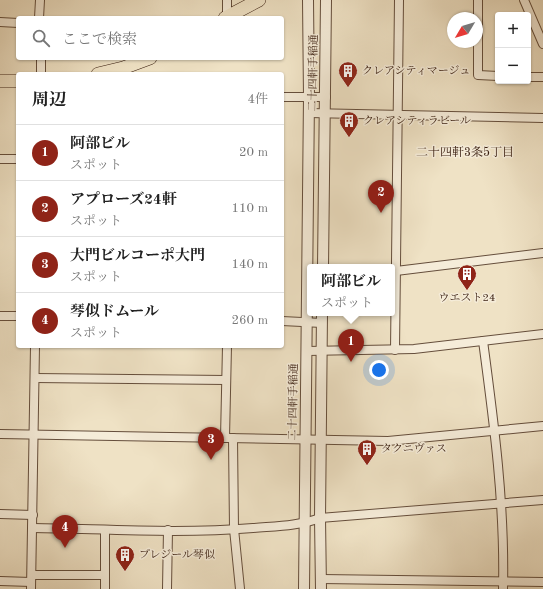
<!DOCTYPE html>
<html lang="ja">
<meta charset="utf-8">
<style>
body{margin:0;font-family:"Old Standard TT","Noto Serif JP",serif;background:#f2f2f2;color:#222}
.controls{position:absolute;right:12px;top:12px;display:grid;overflow:hidden;border-radius:4px;box-shadow:0 1px 3px #0004}
.controls button{width:36px;height:36px;display:grid;place-items:center;padding:0;border:0;border-bottom:1px solid #e0e0e0;background:#fff;color:#222;font:20px sans-serif}
.compass{position:absolute;left:447px;top:12px;width:36px;height:36px;border-radius:50%;background:#fff;box-shadow:0 1px 3px #0004;rotate:232deg}
.you{position:absolute;left:379px;top:370px;width:14px;height:14px;margin:-10px;border:3px solid #fff;border-radius:50%;background:#1a73e8;box-shadow:0 0 0 6px #1a73e833}
.badge{display:grid;place-items:center;width:26px;height:26px;border-radius:50%;background:#8f2418;color:#fff;font-size:13px;font-weight:700}
.pin{position:absolute;translate:-50% -33px;filter:drop-shadow(0 1px 2px #0008)}
.pin::after{content:'';position:absolute;top:21px;width:14px;height:12px;background:inherit;clip-path:polygon(0 0,100% 0,50% 100%)}
.popup{position:absolute;left:307px;top:264px;width:88px;height:52px;box-sizing:border-box;display:grid;place-content:center;border-radius:4px;background:#fff;filter:drop-shadow(0 1px 3px #0005);font-size:13px;white-space:nowrap;color:#767676}
.popup b{font-size:15px;color:#222}
.popup::after{content:'';position:absolute;left:50%;top:100%;margin-left:-8px;border:8px solid transparent;border-top-color:#fff}
.list{margin:0;padding:0;list-style:none}
h2{display:flex;justify-content:space-between;align-items:center;height:52px;margin:0;padding:0 16px;font-size:17px}
h2 small{font-size:13px;font-weight:400;color:#767676}
.list li{display:grid;grid-template-columns:26px 1fr auto;gap:12px;align-items:center;box-sizing:border-box;height:56px;padding:0 16px;border-top:1px solid #e0e0e0}
.list b{display:block;font-size:15px;white-space:nowrap}
.list p{margin:0;font-size:13px;white-space:nowrap;color:#767676}
.list em{font-size:13px;font-style:normal;color:#767676}
.icon{flex:none;width:22px;height:22px;fill:none;stroke:currentColor;stroke-width:2;stroke-linecap:round;stroke-linejoin:round}
.map{position:relative;flex:none;width:543px;height:589px;overflow:hidden}
.search{position:absolute;background:#fff;box-shadow:0 1px 3px #0004;left:16px;top:16px;width:268px;height:44px;display:flex;align-items:center;gap:10px;box-sizing:border-box;padding:0 14px;border-radius:4px;color:#767676;font-size:15px}
.panel{position:absolute;background:#fff;box-shadow:0 1px 3px #0004;left:16px;top:72px;width:268px;height:276px;border-radius:4px}
.map>svg:first-child{display:block}
.lines{fill:none;stroke-linecap:round;stroke-linejoin:round}
.minor-casing{stroke:#654e3c;stroke-width:10}
.tertiary-casing{stroke:#654e3c;stroke-width:12}
.primary-casing{stroke:#371c0e;stroke-width:14}
.minor{stroke:#f5ecd9;stroke-width:8}
.tertiary{stroke:#f5ecd9;stroke-width:10}
.primary{stroke:#efe2c5;stroke-width:13}
.labels{text-anchor:middle;dominant-baseline:central;stroke-width:3;stroke-linejoin:round;paint-order:stroke}
.poi-label{font-size:11px;fill:#371c0e;stroke:#f5ecd9;text-anchor:start}
.street-label{font-size:11px;fill:#371c0e;stroke:#f5ecd9}
.neighbourhood-label{font-size:12px;fill:#371c0e;stroke:#f5ecd9}
</style>
<div class="map">
<svg width="543" height="589" viewBox="0 0 543 589">
<rect width="100%" height="100%" fill="#efe2c5"/>
<filter id="stains"><feTurbulence type="fractalNoise" baseFrequency=".005" numOctaves="4"/><feColorMatrix values="0 0 0 0 .2 0 0 0 0 .09 0 0 0 0 .02 0 0 0 .5 -.17"/></filter>
<radialGradient id="worn" r=".72"><stop offset=".6" stop-color="#630" stop-opacity="0"/><stop offset="1" stop-color="#630" stop-opacity=".3"/></radialGradient>
<g class="lines">
<!-- minor casing -->
<g class="minor-casing">
<g id="minor">
<polyline points="227,0 227,17"/>
<polyline points="478,0 478,75 498,76"/>
<polyline points="524,0 543,44"/>
<polyline points="39,18 40,0"/>
<polyline points="0,22 18,23"/>
<polyline points="41,74 41,58"/>
<polyline points="528,77 543,77"/>
<polyline points="282,97 326,97"/>
<polyline points="309,113 543,118"/>
<polyline points="0,159 18,159"/>
<polyline points="396,271 543,253"/>
<polyline points="0,316 18,316"/>
<polyline points="282,321 322,323"/>
<path d="M483,341c11,82 22,164 20,248"/>
<polyline points="395,350 399,0"/>
<polyline points="307,351 414,349 543,334"/>
<polyline points="35,378 226,380"/>
<polyline points="0,434 388,441 543,426"/>
<polyline points="225,438 227,346"/>
<polyline points="233,438 234,529 240,589"/>
<polyline points="0,514 33,515"/>
<path d="M33,528c73,1 147,6 220,0 23,-2 45,-2 67,-10l223,-18"/>
<polyline points="32,575 105,575"/>
<polyline points="321,579 543,582"/>
<polyline points="0,581 31,582"/>
<polyline points="31,589 35,346"/>
<polyline points="105,589 105,530"/>
<polyline points="167,589 168,530"/>
</g>
</g>
<!-- tertiary casing -->
<g class="tertiary-casing">
<g id="tertiary">
<polyline points="323,267 326,0"/>
<polyline points="304,589 309,97 308,0"/>
<polyline points="321,589 320,518 322,313"/>
</g>
</g>
<!-- primary casing -->
<g class="primary-casing">
<g id="primary">
<polyline points="225,18 259,0"/>
<polyline points="98,74 123,68 150,58"/>
<polyline points="0,81 18,81"/>
</g>
</g>
<!-- minor -->
<use href="#minor" class="minor"/>
<!-- tertiary -->
<use href="#tertiary" class="tertiary"/>
<!-- primary -->
<use href="#primary" class="primary"/>
</g>
<!-- icons -->
<defs>
<g id="building-pin" transform="scale(1)"><path d="M0 17L-7.5 6A9.5 9.5 0 1 1 7.5 6Z" fill="#8f2418" stroke="#f5ecd9"/><path d="M-4-6H4V6H1V3H-1V6H-4ZM-2.5-4.3h1.7v1.8h-1.7ZM.8-4.3h1.7v1.8H.8ZM-2.5-1h1.7V.8h-1.7ZM.8-1h1.7V.8H.8Z" fill="#fff"/></g>
</defs>
<g fill-rule="evenodd">
<use href="#building-pin" x="348" y="71"/>
<use href="#building-pin" x="349" y="121"/>
<use href="#building-pin" x="467" y="274"/>
<use href="#building-pin" x="367" y="449"/>
<use href="#building-pin" x="125" y="555"/>
</g>
<g class="labels">
<!-- poi labels -->
<g class="poi-label">
<text x="362" y="71">クレアシティマージュ</text>
<text x="363" y="121">クレアシティラビール</text>
<text x="467" y="298" text-anchor="middle">ウエスト24</text>
<text x="381" y="449">タクニヴァス</text>
<text x="139" y="555">プレジール琴似</text>
</g>
<!-- street labels -->
<g class="street-label">
<text transform="translate(314 73) rotate(-89)">二十四軒手稲通</text>
<text transform="translate(294 402) rotate(-89)">二十四軒手稲通</text>
</g>
<!-- neighbourhood labels -->
<g class="neighbourhood-label">
<text x="465" y="153">二十四軒3条5丁目</text>
</g>
</g>
<rect width="100%" height="100%" filter="url(#stains)"/>
<rect width="100%" height="100%" fill="url(#worn)"/>
</svg>
<div class="controls">
<button>+</button>
<button>−</button>
</div>
<svg class="compass" viewBox="-18 -18 36 36"><path d="M0-13l5 13h-10z" fill="#e53935"/><path d="M0 13l5-13h-10z" fill="#767676"/></svg>
<div class="you"></div>
<div class="pin badge" style="left:351px;top:362px">1</div>
<div class="popup"><b>阿部ビル</b>スポット</div>
<div class="pin badge" style="left:381px;top:213px">2</div>
<div class="pin badge" style="left:211px;top:460px">3</div>
<div class="pin badge" style="left:65px;top:548px">4</div>
<div class="search"><svg class="icon" aria-label="search" viewBox="0 0 24 24"><circle cx="10" cy="10" r="6"/><path d="M15 15l6 6"/></svg>ここで検索</div>
<section class="panel">
<h2>周辺<small>4件</small></h2>
<ul class="list">
<li><span class="badge">1</span><div><b>阿部ビル</b><p>スポット</p></div><em>20 m</em></li>
<li><span class="badge">2</span><div><b>アプローズ24軒</b><p>スポット</p></div><em>110 m</em></li>
<li><span class="badge">3</span><div><b>大門ビルコーポ大門</b><p>スポット</p></div><em>140 m</em></li>
<li><span class="badge">4</span><div><b>琴似ドムール</b><p>スポット</p></div><em>260 m</em></li>
</ul>
</section>
</div>
